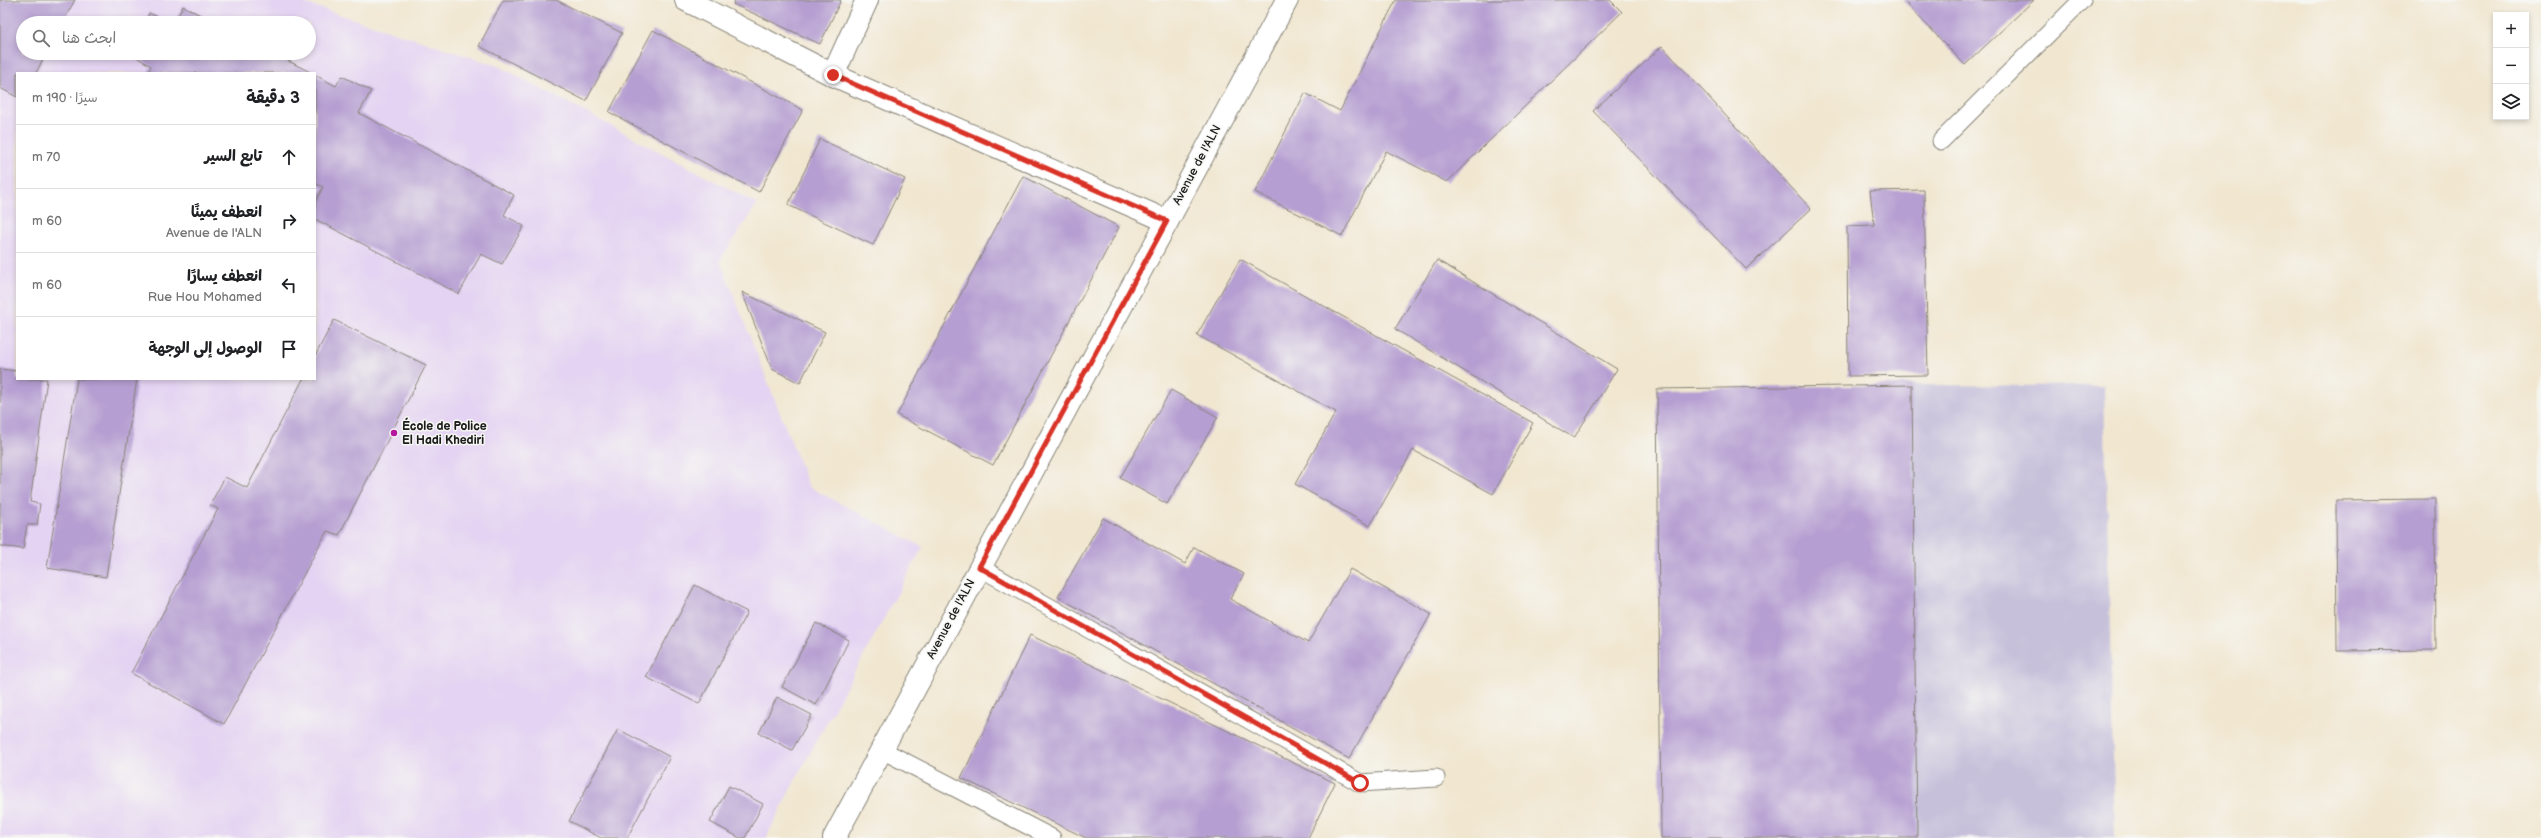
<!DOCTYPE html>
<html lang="ar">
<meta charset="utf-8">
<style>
body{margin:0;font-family:"Balsamiq Sans","Playpen Sans Arabic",sans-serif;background:#f6f6f6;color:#202124;direction:rtl}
.controls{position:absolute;right:12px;top:12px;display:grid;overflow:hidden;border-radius:0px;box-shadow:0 2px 6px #0003}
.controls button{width:36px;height:36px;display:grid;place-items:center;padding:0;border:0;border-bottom:1px solid #e0e0e0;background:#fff;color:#202124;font:20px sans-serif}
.stop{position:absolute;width:12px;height:12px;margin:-9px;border:3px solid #d93025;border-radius:50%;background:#fff}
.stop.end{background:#d93025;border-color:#fff;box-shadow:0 1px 4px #0008}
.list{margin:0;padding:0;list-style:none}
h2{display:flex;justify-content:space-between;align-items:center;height:52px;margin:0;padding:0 16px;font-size:17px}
h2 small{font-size:13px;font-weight:400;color:#757577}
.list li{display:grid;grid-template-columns:26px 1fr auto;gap:12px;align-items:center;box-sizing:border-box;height:64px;padding:0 16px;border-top:1px solid #e0e0e0}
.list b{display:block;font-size:15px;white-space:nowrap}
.list p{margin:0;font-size:13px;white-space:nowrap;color:#757577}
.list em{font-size:13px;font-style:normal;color:#757577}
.icon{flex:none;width:22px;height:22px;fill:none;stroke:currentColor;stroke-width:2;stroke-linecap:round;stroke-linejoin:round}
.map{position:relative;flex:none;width:2541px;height:838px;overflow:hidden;direction:ltr}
.search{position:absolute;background:#fff;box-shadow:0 2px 6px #0003;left:16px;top:16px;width:300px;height:44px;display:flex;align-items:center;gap:10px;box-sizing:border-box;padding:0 14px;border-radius:22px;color:#757577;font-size:15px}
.panel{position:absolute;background:#fff;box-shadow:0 2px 6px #0003;left:16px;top:72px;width:300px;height:308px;border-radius:0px;direction:rtl}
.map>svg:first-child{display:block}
.built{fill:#e4d3f2;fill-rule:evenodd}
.industrial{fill:#c6c0da}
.building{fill:#b59ed1}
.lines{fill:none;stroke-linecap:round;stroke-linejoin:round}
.service-casing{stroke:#868276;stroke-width:19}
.minor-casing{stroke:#868276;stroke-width:24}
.primary-casing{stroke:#868276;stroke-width:24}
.service{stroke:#fff;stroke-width:17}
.minor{stroke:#fff;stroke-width:22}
.primary{stroke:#fff;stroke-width:22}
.route{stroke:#d93025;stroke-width:5}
.poi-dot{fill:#b5179e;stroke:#f6f6f2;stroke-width:1.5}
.labels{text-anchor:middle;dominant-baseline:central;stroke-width:3;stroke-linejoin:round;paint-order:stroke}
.street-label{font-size:12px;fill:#1c1c1c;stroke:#f6f6f2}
.poi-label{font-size:12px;font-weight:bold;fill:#1c1c1c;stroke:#f6f6f2;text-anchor:start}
</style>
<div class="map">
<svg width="2541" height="838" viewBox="0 0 2541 838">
<rect width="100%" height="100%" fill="#f6f6f2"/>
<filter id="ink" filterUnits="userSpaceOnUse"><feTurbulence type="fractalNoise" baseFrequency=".025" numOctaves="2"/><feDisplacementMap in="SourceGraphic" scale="8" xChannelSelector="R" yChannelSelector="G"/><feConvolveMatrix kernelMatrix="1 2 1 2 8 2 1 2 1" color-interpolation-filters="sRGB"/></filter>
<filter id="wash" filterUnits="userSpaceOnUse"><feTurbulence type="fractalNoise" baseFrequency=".012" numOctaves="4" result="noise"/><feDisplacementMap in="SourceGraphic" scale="16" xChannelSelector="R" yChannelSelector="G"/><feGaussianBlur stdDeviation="0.9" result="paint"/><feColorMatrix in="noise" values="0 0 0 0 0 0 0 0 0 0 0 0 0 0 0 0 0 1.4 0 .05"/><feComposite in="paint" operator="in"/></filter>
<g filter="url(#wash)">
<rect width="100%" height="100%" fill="#f1e7d1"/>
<!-- built -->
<path class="built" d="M0,0h295l206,67 256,137 -37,56 89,227 114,60 -132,241 -25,50h-766zM23,23h286v30h-286zM17,73h298v306h-298z"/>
<!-- industrial -->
<polygon class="industrial" points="1912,385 2104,386 2115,838 1661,838 1657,389"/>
<g id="blocks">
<!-- building -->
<g class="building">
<polygon points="0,0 75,0 62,23 23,23 23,53 46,53 36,73 17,73 17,97 0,88"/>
<polygon points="503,0 556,0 622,33 586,101 479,46"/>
<polygon points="735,0 841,0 820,44 733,4"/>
<polygon points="1396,0 1610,0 1622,12 1447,182 1386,151 1342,236 1255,192 1305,93 1340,111"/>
<polygon points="1903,0 2034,0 1965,65"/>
<polygon points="183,6 216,23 174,23"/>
<polygon points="149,13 172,23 145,23"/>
<polygon points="653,30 803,110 759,192 609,112"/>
<polygon points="1662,46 1811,209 1746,269 1593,111"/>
<polygon points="130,53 273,53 312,73 148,73 151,66"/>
<polygon points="315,75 336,86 342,76 371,91 359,113 514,195 504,215 524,226 502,264 481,254 459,294 315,219 315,203 323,187 315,183"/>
<polygon points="820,139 905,179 873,245 788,205"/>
<polygon points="1023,176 1119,227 993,465 897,415"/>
<polygon points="1924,190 1928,375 1848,376 1847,226 1874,225 1870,191"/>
<polygon points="1240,259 1533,423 1493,494 1413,450 1370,526 1295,484 1336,412 1197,335"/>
<polygon points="1437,260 1617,369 1574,438 1395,329"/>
<polygon points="742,292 825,332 800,383 772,369"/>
<polygon points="334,320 426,365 339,535 327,531 224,724 131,673 218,509 210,505 225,477 247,488 303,379 315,379 315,356"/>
<polygon points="0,369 17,371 17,379 47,379 30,502 40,504 37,525 27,525 23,549 0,546"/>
<polygon points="77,379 137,379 106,577 47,568"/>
<polygon points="1912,385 1917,838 1661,838 1657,389"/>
<polygon points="1171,390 1218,417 1167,504 1120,478"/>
<polygon points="2435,499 2436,650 2337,651 2336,500"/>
<polygon points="1103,518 1185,564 1194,547 1244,574 1230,599 1308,643 1350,569 1431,614 1349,759 1058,597"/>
<polygon points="695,585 747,612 699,704 646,677"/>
<polygon points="816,623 849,640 816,705 782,687"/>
<polygon points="1030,635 1335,783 1308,838 1086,838 961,778"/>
<polygon points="777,697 812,715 792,750 759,733"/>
<polygon points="618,729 670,757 627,838 601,838 569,821"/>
<polygon points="729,786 763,804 745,838 740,838 710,822"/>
</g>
</g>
</g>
<g filter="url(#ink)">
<use href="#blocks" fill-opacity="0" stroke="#868276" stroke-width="1"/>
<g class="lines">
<!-- service casing -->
<g class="service-casing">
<g id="service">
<polyline points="1941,141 2082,0"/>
<polyline points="979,567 1360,783 1436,778"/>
<polyline points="882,750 1052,838"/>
</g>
</g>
<!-- minor casing -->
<g class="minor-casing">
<g id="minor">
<polyline points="686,0 833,75 1167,221"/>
<polyline points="833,75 867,0"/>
</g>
</g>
<!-- primary casing -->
<g class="primary-casing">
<polyline id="primary" points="834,838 1287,0"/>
</g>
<!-- service -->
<use href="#service" class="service"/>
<!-- minor -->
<use href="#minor" class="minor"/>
<!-- primary -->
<use href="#primary" class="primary"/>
</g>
</g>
<g class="lines" filter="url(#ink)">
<!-- route -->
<polyline class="route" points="833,75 1167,221 979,567 1360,783"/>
</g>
<!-- markers -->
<circle class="poi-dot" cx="394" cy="433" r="4"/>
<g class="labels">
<!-- street labels -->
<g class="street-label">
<text transform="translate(1197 165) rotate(-62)">Avenue de l'ALN</text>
<text transform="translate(951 619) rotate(-62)">Avenue de l'ALN</text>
</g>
<!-- poi labels -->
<g class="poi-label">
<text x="402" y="426">École de Police<tspan x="402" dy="14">El Hadi Khediri</tspan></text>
</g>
</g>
</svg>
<div class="controls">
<button>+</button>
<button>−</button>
<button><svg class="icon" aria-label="layers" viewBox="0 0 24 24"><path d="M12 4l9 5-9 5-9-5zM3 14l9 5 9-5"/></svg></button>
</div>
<div class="stop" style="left:1360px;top:783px"></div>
<div class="stop end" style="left:833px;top:75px"></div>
<div class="search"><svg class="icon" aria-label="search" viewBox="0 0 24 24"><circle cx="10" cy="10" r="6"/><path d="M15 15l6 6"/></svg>ابحث هنا</div>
<section class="panel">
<h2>3 دقيقة<small>سيرًا · 190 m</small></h2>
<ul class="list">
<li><svg class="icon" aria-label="ahead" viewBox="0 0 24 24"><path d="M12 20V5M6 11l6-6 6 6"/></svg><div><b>تابع السير</b></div><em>70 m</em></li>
<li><svg class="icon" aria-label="right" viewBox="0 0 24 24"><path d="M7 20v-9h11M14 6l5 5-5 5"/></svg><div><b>انعطف يمينًا</b><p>Avenue de l'ALN</p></div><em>60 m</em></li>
<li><svg class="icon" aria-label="left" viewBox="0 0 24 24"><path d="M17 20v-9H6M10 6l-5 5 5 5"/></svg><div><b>انعطف يسارًا</b><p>Rue Hou Mohamed</p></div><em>60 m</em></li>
<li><svg class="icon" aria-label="arrive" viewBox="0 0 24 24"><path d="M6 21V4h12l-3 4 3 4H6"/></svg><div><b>الوصول إلى الوجهة</b></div></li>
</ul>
</section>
</div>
